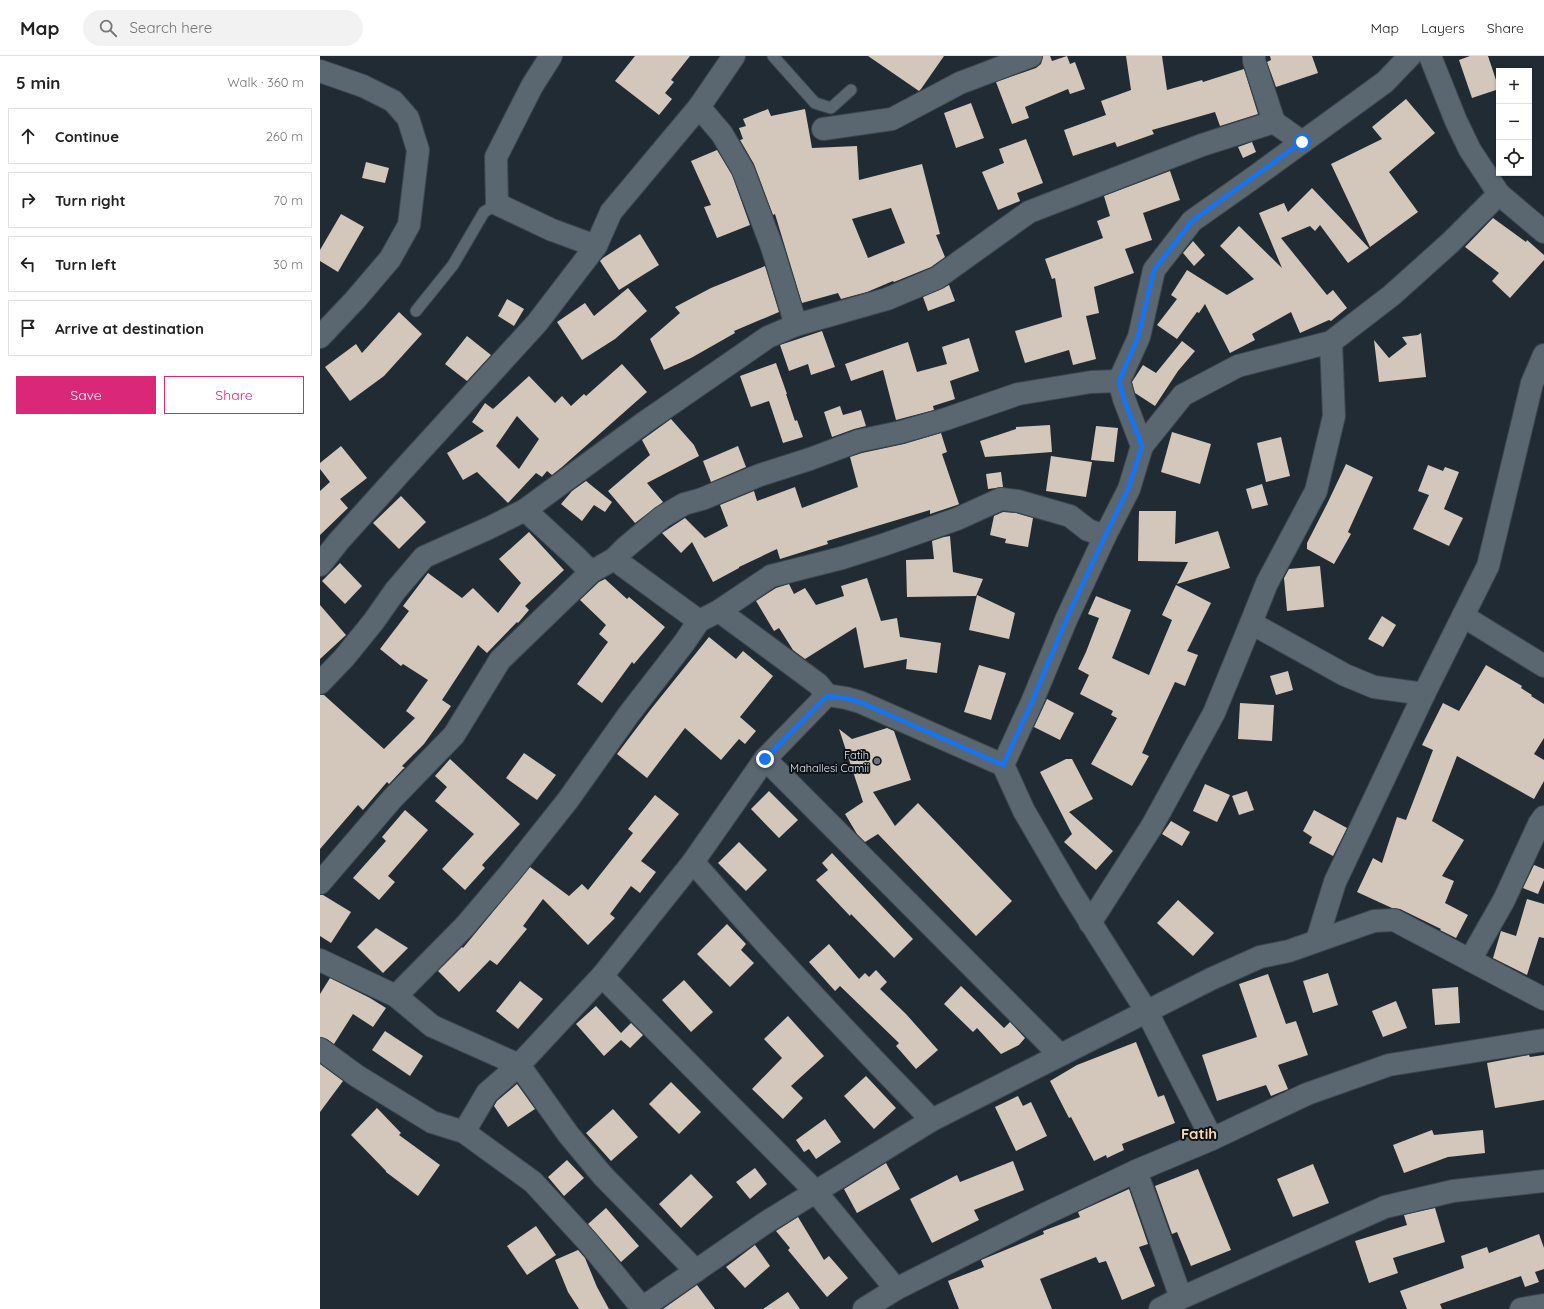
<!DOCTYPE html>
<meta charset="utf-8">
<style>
body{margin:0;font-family:Quicksand,sans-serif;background:#f2f2f2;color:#222}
.controls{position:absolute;right:12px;top:12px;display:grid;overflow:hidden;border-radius:0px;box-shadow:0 1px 3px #0004}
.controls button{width:36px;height:36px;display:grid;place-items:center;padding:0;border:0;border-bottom:1px solid #e0e0e0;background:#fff;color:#222;font:20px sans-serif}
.stop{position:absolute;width:12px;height:12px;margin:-9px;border:3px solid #1a73e8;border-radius:50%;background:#fff}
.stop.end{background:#1a73e8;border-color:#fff;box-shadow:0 1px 4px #0008}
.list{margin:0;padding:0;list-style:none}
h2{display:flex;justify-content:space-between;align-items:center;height:52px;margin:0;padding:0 16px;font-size:17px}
h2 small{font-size:13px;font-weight:400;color:#767676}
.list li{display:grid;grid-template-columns:26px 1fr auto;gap:12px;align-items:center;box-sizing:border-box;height:56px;margin:0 8px 8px;padding:0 8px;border:1px solid #e0e0e0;border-radius:0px}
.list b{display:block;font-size:15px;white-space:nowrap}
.list em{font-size:13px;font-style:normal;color:#767676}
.actions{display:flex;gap:8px;padding:12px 16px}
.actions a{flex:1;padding:9px 0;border:1px solid #db2777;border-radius:0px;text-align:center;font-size:14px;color:#db2777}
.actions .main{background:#db2777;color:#fff}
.icon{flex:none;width:22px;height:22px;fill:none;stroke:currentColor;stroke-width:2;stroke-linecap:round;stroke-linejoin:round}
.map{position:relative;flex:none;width:1224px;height:1253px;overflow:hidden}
header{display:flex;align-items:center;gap:24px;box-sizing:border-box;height:56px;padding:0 20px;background:#fff;border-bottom:1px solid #e0e0e0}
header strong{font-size:19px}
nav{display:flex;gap:22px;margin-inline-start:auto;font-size:14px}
.search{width:280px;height:36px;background:#f2f2f2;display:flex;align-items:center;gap:10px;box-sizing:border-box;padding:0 14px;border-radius:22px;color:#767676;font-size:15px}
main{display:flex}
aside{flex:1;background:#fff}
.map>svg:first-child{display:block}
.building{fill:#d3c6ba;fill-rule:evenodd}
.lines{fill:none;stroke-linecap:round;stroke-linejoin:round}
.service-casing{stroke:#3e474f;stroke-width:13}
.minor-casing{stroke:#3e474f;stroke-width:24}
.service{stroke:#5a6670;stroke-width:11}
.minor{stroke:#5a6670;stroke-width:22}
.route{stroke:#1a73e8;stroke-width:5}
.worship-dot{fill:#6b7280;stroke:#0e1317;stroke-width:1.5}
.labels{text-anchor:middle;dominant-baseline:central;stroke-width:4;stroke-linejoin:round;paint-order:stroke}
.poi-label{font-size:11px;fill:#e4eaf1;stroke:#0e1317;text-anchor:end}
.district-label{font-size:15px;font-weight:bold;fill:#fad7b5;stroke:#0e1317}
</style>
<header>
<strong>Map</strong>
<div class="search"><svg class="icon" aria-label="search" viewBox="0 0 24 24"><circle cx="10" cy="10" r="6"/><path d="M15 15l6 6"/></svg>Search here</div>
<nav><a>Map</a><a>Layers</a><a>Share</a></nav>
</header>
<main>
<aside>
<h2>5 min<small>Walk · 360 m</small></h2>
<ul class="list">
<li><svg class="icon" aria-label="ahead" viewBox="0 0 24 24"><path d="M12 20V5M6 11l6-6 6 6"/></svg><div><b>Continue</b></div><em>260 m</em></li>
<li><svg class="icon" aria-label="right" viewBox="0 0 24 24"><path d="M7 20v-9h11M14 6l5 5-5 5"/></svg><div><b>Turn right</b></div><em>70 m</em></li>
<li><svg class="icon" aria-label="left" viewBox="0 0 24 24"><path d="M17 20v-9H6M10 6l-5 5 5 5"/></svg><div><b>Turn left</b></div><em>30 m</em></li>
<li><svg class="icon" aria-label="arrive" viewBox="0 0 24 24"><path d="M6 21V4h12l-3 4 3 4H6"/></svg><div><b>Arrive at destination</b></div></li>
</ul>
<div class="actions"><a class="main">Save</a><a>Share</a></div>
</aside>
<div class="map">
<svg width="1224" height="1253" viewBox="0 0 1224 1253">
<rect width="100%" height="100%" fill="#212b34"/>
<!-- building -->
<g class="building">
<polygon points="315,0 370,0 351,24 354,26 345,37 352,43 339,59 295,25"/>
<polygon points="548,0 624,0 601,33 599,35"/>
<polygon points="723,0 730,0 732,5 747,0 750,8 755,6 765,33 750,38 748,33 705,51 709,62 692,68 676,26 716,12 721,8"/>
<polygon points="806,0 842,0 847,34 882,24 883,26 924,13 938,58 900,70 895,56 832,74 834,78 797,91 795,86 753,100 744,74 786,59 781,45 811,34"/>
<polygon points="950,0 992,0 998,17 956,31 947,6 951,4"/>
<polygon points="1150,0 1168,0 1179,33 1152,42 1139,4"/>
<polygon points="1086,43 1115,77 1069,116 1098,156 1050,191 1011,108 1062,83 1052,71"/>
<polygon points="651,47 664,82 636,92 624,57"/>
<path d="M448,53l3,7 34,-7 7,39 45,-2 2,34 63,-16 18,70 -4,1 9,22 -14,10 -37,15 -1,-1 -26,11 -26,7 -3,-6 -36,10 -27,-89 -2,1 -19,-51 -14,-24 3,-1 -4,-11 7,-2 -3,-7zM571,152l14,35 -37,15 -16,-39z"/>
<polygon points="706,83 723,127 697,137 700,145 678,154 662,116 684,107 679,93"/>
<polygon points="932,86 936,96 923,102 918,91"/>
<polygon points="397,94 412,119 430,169 397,182 384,151 391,149 371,105"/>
<polygon points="46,106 69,112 65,127 42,122"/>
<polygon points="850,115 860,144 823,157 832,184 805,193 814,217 774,231 779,257 766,260 776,303 753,309 749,294 705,307 695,275 742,261 735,222 732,223 725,203 783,182 777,165 790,160 784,140"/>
<polygon points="992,132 1049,192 1028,207 1000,169 995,175 990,170 961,182 1007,239 1013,234 1027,252 1011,265 1009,264 980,277 971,256 932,278 935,284 910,297 885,248 879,257 877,256 857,283 837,269 857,243 851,239 867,214 907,239 934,223 900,190 919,170 962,212 939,157 964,147 968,156"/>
<polygon points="21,158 44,171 18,216 0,205 0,194"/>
<polygon points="1173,162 1206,186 1207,184 1224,199 1224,204 1190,242 1172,225 1179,217 1145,191"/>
<polygon points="320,178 339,209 299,234 280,205 283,202"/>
<polygon points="873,185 885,199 874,210 863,197"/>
<polygon points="445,210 459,256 414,275 415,277 371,302 344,314 330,283 360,257 355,251 391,232"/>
<polygon points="629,229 635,245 608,255 603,241 622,233"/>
<polygon points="308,232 327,255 295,283 262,304 237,266 265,247 274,260"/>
<polygon points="187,243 204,253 194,270 178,260"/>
<polygon points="79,256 102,278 64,320 30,345 5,311 36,288 42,297"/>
<polygon points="502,275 515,311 491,319 488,308 469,315 460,289"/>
<polygon points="1101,277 1106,321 1059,326 1054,284 1069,302 1087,288 1082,281 1098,279"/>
<polygon points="147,280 171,299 147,325 125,308"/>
<polygon points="649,282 659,315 630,325 635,343 613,350 614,354 576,364 563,314 531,325 525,308 588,286 597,316 627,308 622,291"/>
<polygon points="862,285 875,295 858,315 835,350 815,337 812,326 823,309 836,317"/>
<polygon points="456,307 467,338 466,338 475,365 477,364 483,381 463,387 449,345 431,351 420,320"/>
<path d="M302,308l25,28 -85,75 -10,8 -5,-4 -5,6 -6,-4 -28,30 -31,-31 -14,8 -16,-27 37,-22 -12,-9 13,-19 8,6 36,-33 26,27 7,-7 9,10 13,-12 2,2zM197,360l22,23 -20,30 -23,-23z"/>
<polygon points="520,350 523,359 541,354 546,370 534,373 512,381 504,356"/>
<polygon points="351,363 374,389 379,400 327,427 343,446 315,467 288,435 330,399 322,384"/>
<polygon points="730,369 732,396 665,401 660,385 696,373 696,371"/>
<polygon points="776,370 798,372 794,406 771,404"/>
<polygon points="852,376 891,388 880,428 841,416"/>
<polygon points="621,377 627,396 622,398 639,448 637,449 610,458 610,454 507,485 508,488 460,503 457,493 419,511 419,512 393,526 372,486 361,497 342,477 365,462 385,482 408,470 400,449 434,435 437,445 475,431 482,452 538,431 530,401 542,397 584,388"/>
<polygon points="961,381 970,420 946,426 937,387"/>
<polygon points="21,390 47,422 20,443 28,452 0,479 0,435 10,426 0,413 0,407"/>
<polygon points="418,390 426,411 391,426 383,405"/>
<polygon points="731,400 772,406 766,441 726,435"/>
<polygon points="1026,408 1053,421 1028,476 1031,478 1014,508 987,493 987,487 1007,448"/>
<polygon points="1108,409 1123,415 1125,411 1139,416 1124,453 1143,462 1129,490 1093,473 1109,439 1098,435"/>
<polygon points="681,416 683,431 668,433 666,418"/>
<polygon points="266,425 292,446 285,456 274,449 262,465 241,448 252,435"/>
<polygon points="942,428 948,449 932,453 926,433"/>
<polygon points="81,440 106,466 79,493 53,467"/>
<polygon points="819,455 856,455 855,488 898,475 910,512 857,528 868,506 818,505"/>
<polygon points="683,456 696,457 713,462 708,491 685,487 686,483 670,479 674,460"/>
<polygon points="209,476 244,514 205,550 209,554 198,567 197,566 167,597 158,589 122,644 131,650 104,688 82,710 85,712 83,713 69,728 67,726 43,754 38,749 0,793 0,639 4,639 64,693 95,662 86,655 108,624 83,608 81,610 60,593 89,555 83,550 108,517 142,542 153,532 178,557 201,527 179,503"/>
<polygon points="630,480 633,516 663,523 656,540 587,541 586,504 614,503 612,485 624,481"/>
<polygon points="20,507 42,530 25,548 2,525"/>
<polygon points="1000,510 1004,551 967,555 964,522 969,513"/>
<polygon points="547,522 561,565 577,562 580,581 621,587 617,617 586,613 587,603 544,612 536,571 485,603 473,594 459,572 454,575 436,545 456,532 469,528 474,538 485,532 496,549 524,540 521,530"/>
<polygon points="285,523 307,543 309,541 345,571 314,608 312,606 282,647 257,628 288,586 279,578 286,569 260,544 279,526"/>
<polygon points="856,529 891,547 867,595 878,599 865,630 855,626 822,697 829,700 812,730 771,708 797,662 791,659 793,655 760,638 769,619 758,613 766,596 779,562 768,558 776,540 811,554 792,602 829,619 852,564 842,559"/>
<polygon points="657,539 695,557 689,583 649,574"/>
<polygon points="0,549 26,579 0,603"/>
<polygon points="1062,560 1076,569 1063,591 1048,583"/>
<polygon points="389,581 416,603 423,595 453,620 420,661 436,675 425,688 419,683 401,704 365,672 327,722 297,698 331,653"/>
<polygon points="659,609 686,617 671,664 644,656"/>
<polygon points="1166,609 1202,630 1201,632 1212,639 1211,640 1224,648 1224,682 1214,698 1224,704 1224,725 1214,743 1137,700 1112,765 1144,784 1122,820 1134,825 1125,847 1148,859 1136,882 1120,874 1121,873 1080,853 1072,852 1037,836 1053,802 1062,807 1077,761 1086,764 1113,694 1102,689 1123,647 1139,655"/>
<polygon points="968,615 973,634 956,639 950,620"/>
<polygon points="727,643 754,657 740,684 714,671"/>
<polygon points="920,647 954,649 952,685 918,683"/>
<polygon points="567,672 574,675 591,724 553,736 575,770 598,747 692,845 656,880 558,778 545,786 537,778 525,758 543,746 519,673 532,683"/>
<polygon points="204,697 236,719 217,744 186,722"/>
<polygon points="130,703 200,768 162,809 165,812 145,834 122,813 154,778 115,745 127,731 115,720"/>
<polygon points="746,703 752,703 773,743 749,756 793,795 776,814 744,786 752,778 720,716"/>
<polygon points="885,728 910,739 897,766 873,755"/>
<polygon points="449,735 478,764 459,782 431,753"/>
<polygon points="927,735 934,754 919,759 912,740"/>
<polygon points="335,739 359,758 321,805 336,816 320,837 311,830 290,858 295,862 268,889 223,843 203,870 207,873 177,909 170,904 139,936 118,915 142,891 143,892 210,811 249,840 262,828 268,834 313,777 308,773"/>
<polygon points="85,754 108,774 68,820 75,826 59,844 33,822 66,785 62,781"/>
<polygon points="994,754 1027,772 1013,800 989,787 992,781 983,775"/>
<polygon points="851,765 870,776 862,790 842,778"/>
<polygon points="419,786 447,814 426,835 398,807"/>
<polygon points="512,797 593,883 574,902 531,858 530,860 496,824 508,814 502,807"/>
<polygon points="1214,809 1224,813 1224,824 1218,838 1203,832"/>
<polygon points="0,839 3,839 31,856 11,887 0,880"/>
<polygon points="1207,843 1224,848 1224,882 1219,881 1207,919 1173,902 1181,875 1196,880"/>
<polygon points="858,844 894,877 873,900 837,867"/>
<polygon points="407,868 426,888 421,894 434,907 410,931 377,898"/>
<polygon points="56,872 88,892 63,917 37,891"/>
<polygon points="509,888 539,923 545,917 549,921 556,914 567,926 560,933 586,958 618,994 596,1013 576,990 579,987 520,930 515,935 489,906"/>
<polygon points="1008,917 1018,949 993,957 983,925"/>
<polygon points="948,918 966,968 976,965 988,999 958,1009 968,1033 951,1040 946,1029 897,1045 882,999 937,981 919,928"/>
<polygon points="10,922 50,942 66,952 53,971 33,958 14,988 7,983 0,981 0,938"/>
<polygon points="364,924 393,956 371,976 342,944"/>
<polygon points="200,925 223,943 198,973 176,955"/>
<polygon points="641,930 684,972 690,966 705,982 699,989 681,998 657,972 653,976 624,948"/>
<polygon points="1138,931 1140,967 1115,969 1112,933"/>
<polygon points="1076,945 1087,972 1063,981 1052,955"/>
<polygon points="276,950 301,977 311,967 323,979 310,992 301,984 284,1000 256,968"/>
<polygon points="468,960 504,1000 471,1030 483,1042 463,1063 432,1033 462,1002 444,983"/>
<polygon points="65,975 103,1000 90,1020 52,994"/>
<polygon points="816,986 838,1041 844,1039 855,1067 802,1088 804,1094 787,1102 786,1099 774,1105 751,1061 749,1062 730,1025 757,1009"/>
<polygon points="1209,999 1210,1001 1224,999 1224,1044 1175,1052 1167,1007"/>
<polygon points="0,1008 23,1025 0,1056"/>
<polygon points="546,1020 576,1052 554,1073 524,1040"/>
<polygon points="351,1026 381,1056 359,1078 329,1048"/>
<polygon points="197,1028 215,1053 188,1071 174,1050 177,1045"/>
<polygon points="698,1040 703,1050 711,1046 727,1080 696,1095 675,1051"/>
<polygon points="57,1052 81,1077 79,1079 120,1109 98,1140 66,1116 66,1115 31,1079"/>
<polygon points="293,1053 318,1081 291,1105 266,1077"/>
<polygon points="505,1063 521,1086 496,1103 489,1093 484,1096 476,1084"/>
<polygon points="1112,1074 1114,1079 1163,1074 1165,1097 1128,1101 1084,1117 1073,1089"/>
<polygon points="247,1104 264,1122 244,1140 228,1121"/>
<polygon points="693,1105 704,1134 654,1154 659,1164 612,1187 590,1143 637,1119 640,1126"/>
<polygon points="566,1107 580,1133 537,1157 524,1133"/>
<polygon points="993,1108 1009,1147 973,1161 957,1123"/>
<polygon points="435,1112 447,1128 430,1143 416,1126"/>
<polygon points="878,1113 911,1194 871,1210 857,1176 852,1178 835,1130"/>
<polygon points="371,1118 393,1141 361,1172 339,1148"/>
<polygon points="809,1133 828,1188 819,1191 835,1230 802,1244 786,1205 779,1207 776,1201 720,1223 732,1253 639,1253 628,1225 664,1211 661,1204 724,1178 723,1175 760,1161 758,1156"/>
<polygon points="286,1152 319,1190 301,1206 268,1168"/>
<polygon points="1115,1152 1125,1186 1073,1202 1078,1217 1049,1227 1035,1185 1087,1169 1084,1159"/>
<polygon points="478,1161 504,1204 509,1200 528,1222 507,1241 468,1194 470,1192 456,1175"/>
<polygon points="216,1170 236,1199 207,1219 187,1190"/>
<polygon points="1219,1178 1224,1192 1224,1213 1215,1216 1219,1226 1205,1231 1201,1220 1120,1248 1122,1253 1087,1253 1080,1235 1144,1212 1141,1200 1167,1191 1169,1197"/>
<polygon points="435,1189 450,1210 425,1232 406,1211"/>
<polygon points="258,1194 265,1202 277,1231 289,1253 259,1253 248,1236 235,1204"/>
<polygon points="377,1229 395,1253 343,1253"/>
<polygon points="468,1236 480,1253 443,1253"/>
</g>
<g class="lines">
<!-- service casing -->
<g class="service-casing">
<g id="service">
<polyline points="453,0 495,47 511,52 531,34"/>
<polyline points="96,255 133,209 164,156 177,148"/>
</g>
</g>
<!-- minor casing -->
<g class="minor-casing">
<g id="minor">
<polyline points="231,0 212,30 176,101 177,148 232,174 276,190"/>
<polyline points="934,0 934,5 954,66"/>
<polyline points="0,15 43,30 73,45 88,62 98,94 89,169 70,203 35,244 0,281"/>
<polyline points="379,51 402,78 423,114 452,191 476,269"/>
<polyline points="503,73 572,63 640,27 711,0"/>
<polyline points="1179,138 1224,176"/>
<polyline points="1011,286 1072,239 1131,186 1179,138 1150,94 1136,65 1110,0"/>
<polyline points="205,454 255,500 271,516"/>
<polyline points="294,503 379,565"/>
<polyline points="0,509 18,486 81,416 217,267 276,190 291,156 379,51 414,0"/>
<polyline points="399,555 498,628 507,639"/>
<polyline points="1143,560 1224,610"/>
<polyline points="931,567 1025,619 1054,631 1104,638"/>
<polyline points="0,627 24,602 54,565 75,535 104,501 169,472 205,454 325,366 448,281 476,269 567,243 617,222 709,156 882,89 954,66 982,86"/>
<polyline points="445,703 740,999"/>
<path d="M373,806c77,88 157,174 239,258"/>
<polyline points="0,827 72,743 134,679 180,604 271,516 294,503 305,492 342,461 364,448 382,443 440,419 490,403 538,385 581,376 626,363 698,338 771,326 799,325"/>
<polyline points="770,867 832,770 894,657 931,567 947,527 996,435 1014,360 1011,286 918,310 863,339 822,390"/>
<polyline points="997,884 1015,826 1104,638 1168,510 1212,327 1224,299"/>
<polyline points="0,904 76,940 112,970 199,1009 282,920 495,1135 576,1233"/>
<polyline points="1150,904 1184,844 1219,768 1224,761"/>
<polyline points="282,920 373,806 445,703 507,639 526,642 540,646 683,709"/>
<polyline points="76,940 145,870 190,817 248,744 309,658 364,587 379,565 399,555 451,520 522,502 563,489 637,463 681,443 698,445 750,460 768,474 785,480"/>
<polyline points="0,993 37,1020 112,1066 144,1076 213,1126 268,1186 323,1253"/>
<polyline points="144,1076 167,1037 199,1009 248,1078 283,1120 376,1215"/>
<polyline points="892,1083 987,1038 1069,1009 1224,984"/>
<polyline points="816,1115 861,1242"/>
<polyline points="322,1252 445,1167 612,1064 891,923 940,901 969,895 1054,865 1074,864 1224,943"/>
<polyline points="544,1253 576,1233 725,1158 816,1115 892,1083 827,956 750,834 704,755 683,709 712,646 746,564 785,480 809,433 822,390 804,343 799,325 819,281 834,214 872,165 933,122 1065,26 1090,0"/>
<polyline points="840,1253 861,1242 1065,1151 1133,1135 1224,1125"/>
<polyline points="1201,1253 1224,1249"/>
</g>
</g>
<!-- service -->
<use href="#service" class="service"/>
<!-- minor -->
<use href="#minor" class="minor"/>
</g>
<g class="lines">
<!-- route -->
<polyline class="route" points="445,703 507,640 526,642 540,646 683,709 712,646 746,564 785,480 808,433 822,390 804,343 799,325 818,281 834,214 872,165 982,86"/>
</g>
<!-- markers -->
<circle class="worship-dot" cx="557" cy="705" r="4"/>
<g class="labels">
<!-- poi labels -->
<g class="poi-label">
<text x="549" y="699">Fatih<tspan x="549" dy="13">Mahallesi Camii</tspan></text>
</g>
<!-- district labels -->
<g class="district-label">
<text x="879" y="1077">Fatih</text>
</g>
</g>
</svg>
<div class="controls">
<button>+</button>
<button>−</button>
<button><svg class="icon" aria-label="locate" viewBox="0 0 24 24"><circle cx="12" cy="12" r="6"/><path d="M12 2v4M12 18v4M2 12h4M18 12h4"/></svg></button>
</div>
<div class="stop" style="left:982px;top:86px"></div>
<div class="stop end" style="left:445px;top:703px"></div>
</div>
</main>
